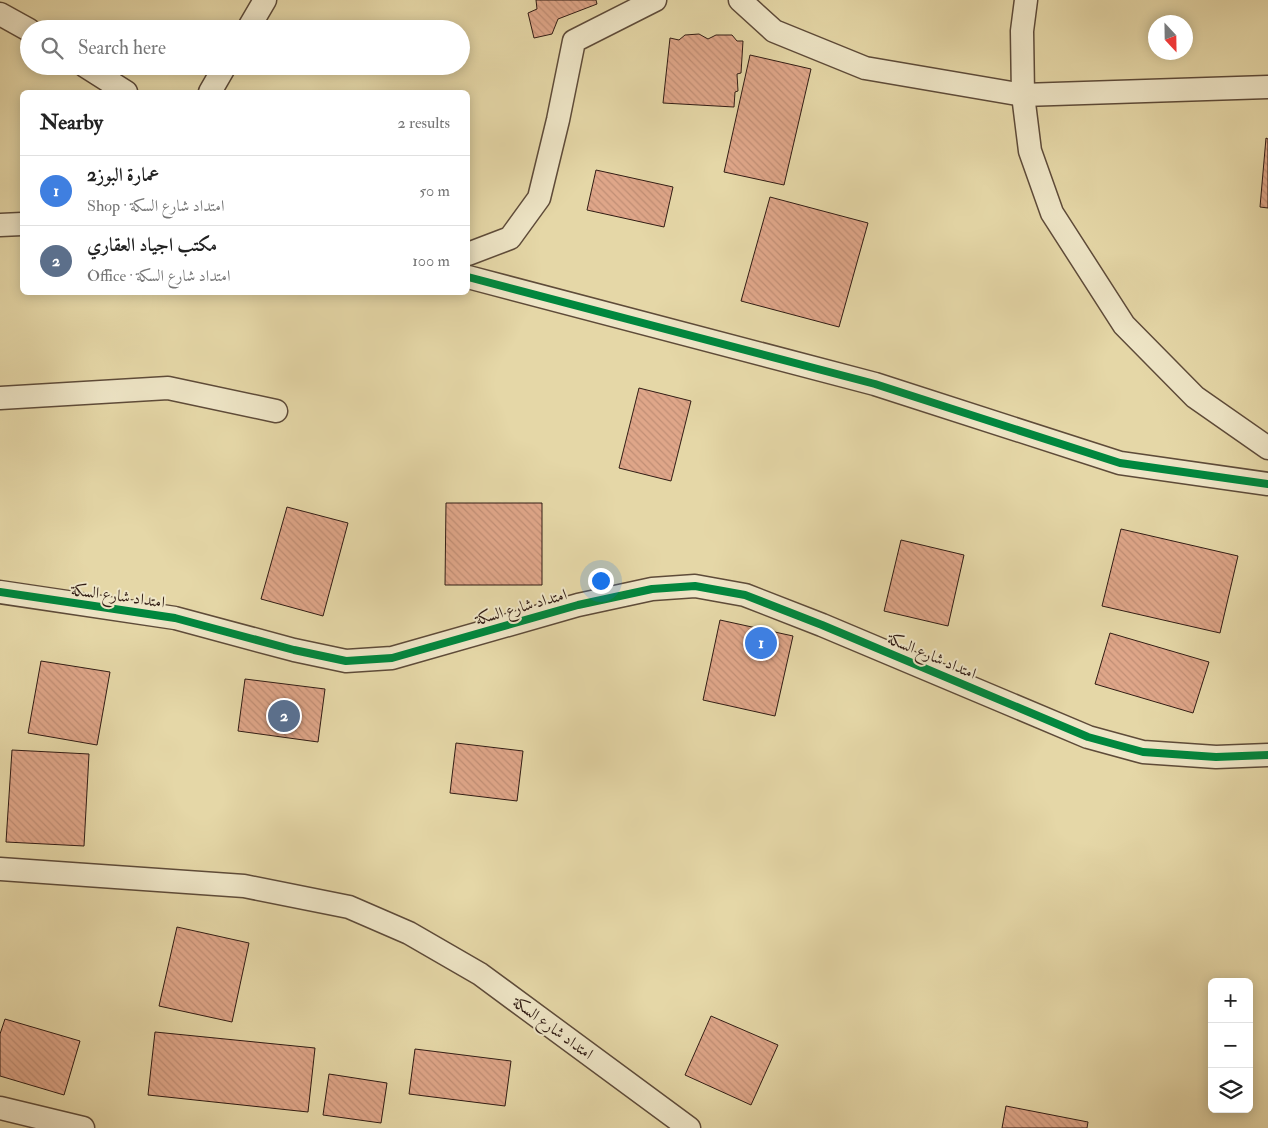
<!DOCTYPE html>
<meta charset="utf-8">
<style>
body{margin:0;font-family:"IM FELL Double Pica",Amiri,serif;background:#f6f6f6;color:#222}
.controls{position:absolute;right:15px;bottom:15px;display:grid;overflow:hidden;border-radius:8px;box-shadow:0 2px 12px #0003}
.controls button{width:45px;height:45px;display:grid;place-items:center;padding:0;border:0;border-bottom:1px solid #e0e0e0;background:#fff;color:#222;font:25px sans-serif}
.compass{position:absolute;left:1148px;top:15px;width:45px;height:45px;border-radius:50%;background:#fff;box-shadow:0 2px 12px #0003;rotate:158deg}
.you{position:absolute;left:600px;top:580px;width:18px;height:18px;margin:-12px;border:4px solid #fff;border-radius:50%;background:#1a73e8;box-shadow:0 0 0 8px #1a73e833}
.badge{display:grid;place-items:center;width:32px;height:32px;border-radius:50%;background:#ea580c;color:#fff;font-size:16px;font-weight:700}
.pin{position:absolute;translate:-50% -50%;border:2px solid #fff;box-shadow:0 1px 5px #0006}
.list{margin:0;padding:0;list-style:none}
h2{display:flex;justify-content:space-between;align-items:center;height:65px;margin:0;padding:0 20px;font-size:21px}
h2 small{font-size:16px;font-weight:400;color:#767676}
.list li{display:grid;grid-template-columns:32px 1fr auto;gap:15px;align-items:center;box-sizing:border-box;height:70px;padding:0 20px;border-top:1px solid #e0e0e0}
.list b{display:block;font-size:19px;white-space:nowrap}
.list p{margin:0;font-size:16px;white-space:nowrap;color:#767676}
.list em{font-size:16px;font-style:normal;color:#767676}
.icon{flex:none;width:28px;height:28px;fill:none;stroke:currentColor;stroke-width:2;stroke-linecap:round;stroke-linejoin:round}
.map{position:relative;flex:none;width:1268px;height:1128px;overflow:hidden}
.search{position:absolute;background:#fff;box-shadow:0 2px 12px #0003;left:20px;top:20px;width:450px;height:55px;display:flex;align-items:center;gap:12px;box-sizing:border-box;padding:0 18px;border-radius:28px;color:#767676;font-size:19px}
.panel{position:absolute;background:#fff;box-shadow:0 2px 12px #0003;left:20px;top:90px;width:450px;height:205px;border-radius:8px}
.map>svg:first-child{display:block}
.building{fill:url(#building-back-hatch);stroke:#311c14}
.lines{fill:none;stroke-linecap:round;stroke-linejoin:round}
.minor-casing{stroke:#5e4b39;stroke-width:25}
.minor{stroke:#eee5c6;stroke-width:22}
.cycleway-casing{stroke:#eee5c6;stroke-width:11}
.cycleway{stroke:#00873e;stroke-width:8}
.labels{text-anchor:middle;dominant-baseline:central;stroke-width:4;stroke-linejoin:round;paint-order:stroke}
.street-label{font-size:16px;fill:#311c14;stroke:#eee5c6}
</style>
<div class="map">
<svg width="1268" height="1128" viewBox="0 0 1268 1128">
<defs>
<pattern id="building-back-hatch" width="6" height="6" patternUnits="userSpaceOnUse" patternTransform="scale(1.25)"><rect width="6" height="6" fill="#dfa689"/><path d="M-1 5l2 2M0 0l6 6M5-1l2 2" fill="none" stroke="#c08e75"/></pattern>
</defs>
<rect width="100%" height="100%" fill="#e5d7a7"/>
<filter id="stains"><feTurbulence type="fractalNoise" baseFrequency=".004" numOctaves="4"/><feColorMatrix values="0 0 0 0 .2 0 0 0 0 .09 0 0 0 0 .02 0 0 0 .5 -.17"/></filter>
<radialGradient id="worn" r=".72"><stop offset=".6" stop-color="#630" stop-opacity="0"/><stop offset="1" stop-color="#630" stop-opacity=".3"/></radialGradient>
<!-- building -->
<g class="building">
<polygon points="536,0 596,0 597,4 558,19 552,34 534,38 528,13 537,9"/>
<polygon points="699,34 708,39 716,35 732,35 737,41 743,41 741,73 737,74 738,91 735,92 734,107 663,103 670,38 679,40 685,35"/>
<polygon points="750,55 811,69 784,185 724,172"/>
<polygon points="1266,138 1268,139 1268,208 1260,207"/>
<polygon points="596,170 673,187 664,227 587,210"/>
<polygon points="770,197 868,223 839,327 741,301"/>
<polygon points="639,388 691,401 671,481 619,468"/>
<polygon points="446,503 542,503 542,585 445,585"/>
<polygon points="287,507 348,523 323,616 261,599"/>
<polygon points="1121,529 1238,556 1220,633 1102,606"/>
<polygon points="901,540 964,555 948,626 884,611"/>
<polygon points="720,620 793,636 775,716 703,700"/>
<polygon points="1110,633 1209,662 1193,713 1095,684"/>
<polygon points="41,661 110,672 97,745 28,733"/>
<polygon points="245,679 325,689 318,742 238,731"/>
<polygon points="456,743 523,751 517,801 450,793"/>
<polygon points="12,750 89,754 84,846 6,842"/>
<polygon points="177,927 249,943 232,1022 159,1006"/>
<polygon points="711,1016 778,1045 751,1105 685,1075"/>
<polygon points="5,1019 80,1041 64,1095 0,1076 0,1034"/>
<polygon points="155,1032 315,1048 308,1112 148,1095"/>
<polygon points="415,1049 511,1061 505,1106 409,1094"/>
<polygon points="329,1074 387,1083 381,1123 323,1115"/>
<polygon points="1006,1106 1088,1122 1087,1128 1002,1128"/>
</g>
<g class="lines">
<!-- minor casing -->
<g class="minor-casing">
<g id="minor">
<polyline points="740,0 774,31 865,68 1023,95 1268,87"/>
<polyline points="1026,0 1022,31 1023,95 1030,151 1052,213 1124,325 1195,397 1268,448"/>
<polyline points="0,14 29,30"/>
<polyline points="248,29 265,0"/>
<polyline points="85,66 126,92"/>
<polyline points="210,92 225,66"/>
<polyline points="0,225 22,224"/>
<polyline points="468,254 510,238 539,198 558,120 574,41 655,0"/>
<polyline points="468,277 875,384 1120,463 1268,484"/>
<polyline points="0,398 168,388 276,411"/>
<polyline points="0,592 175,618 294,650 346,661 392,658 578,605 652,589 695,586 745,595 822,625 1088,737 1143,752 1216,757 1268,755"/>
<polyline points="0,869 244,886 349,907 409,933 480,974 689,1128"/>
<polyline points="0,1108 83,1128"/>
</g>
</g>
<!-- minor -->
<use href="#minor" class="minor"/>
<!-- cycleway casing -->
<g class="cycleway-casing">
<g id="cycleway">
<polyline points="468,277 875,384 1120,463 1268,484"/>
<polyline points="0,592 175,618 294,650 346,661 392,658 578,605 652,589 695,586 745,595 822,625 1088,737 1143,752 1216,757 1268,755"/>
</g>
</g>
<!-- cycleway -->
<use href="#cycleway" class="cycleway"/>
</g>
<g class="labels">
<!-- street labels -->
<g class="street-label">
<text transform="translate(118 596) rotate(8)">امتداد شارع السكة</text>
<text transform="translate(521 607) rotate(-16)">امتداد شارع السكة</text>
<text transform="translate(932 656) rotate(23)">امتداد شارع السكة</text>
<text transform="translate(553 1028) rotate(36)">امتداد شارع السكة</text>
</g>
</g>
<rect width="100%" height="100%" filter="url(#stains)"/>
<rect width="100%" height="100%" fill="url(#worn)"/>
</svg>
<div class="controls">
<button>+</button>
<button>−</button>
<button><svg class="icon" aria-label="layers" viewBox="0 0 24 24"><path d="M12 4l9 5-9 5-9-5zM3 14l9 5 9-5"/></svg></button>
</div>
<svg class="compass" viewBox="-18 -18 36 36"><path d="M0-13l5 13h-10z" fill="#e53935"/><path d="M0 13l5-13h-10z" fill="#767676"/></svg>
<div class="you"></div>
<div class="pin badge" style="left:761px;top:643px;background:#3f7fe0">1</div>
<div class="pin badge" style="left:284px;top:716px;background:#5c6f8a">2</div>
<div class="search"><svg class="icon" aria-label="search" viewBox="0 0 24 24"><circle cx="10" cy="10" r="6"/><path d="M15 15l6 6"/></svg>Search here</div>
<section class="panel">
<h2>Nearby<small>2 results</small></h2>
<ul class="list">
<li><span class="badge" style="background:#3f7fe0">1</span><div><b>عمارة البوز2</b><p>Shop · امتداد شارع السكة</p></div><em>50 m</em></li>
<li><span class="badge" style="background:#5c6f8a">2</span><div><b>مكتب اجياد العقاري</b><p>Office · امتداد شارع السكة</p></div><em>100 m</em></li>
</ul>
</section>
</div>
